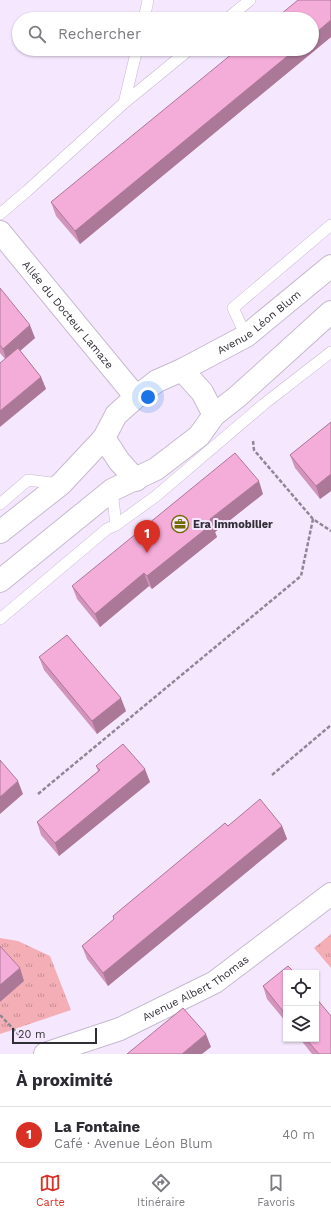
<!DOCTYPE html>
<html lang="fr">
<meta charset="utf-8">
<style>
body{margin:0;font-family:"Work Sans",sans-serif;background:#f7f7f7;color:#2b2b33}
.controls{position:absolute;right:12px;bottom:12px;display:grid;overflow:hidden;border-radius:0px;box-shadow:0 1px 3px #0004}
.controls button{width:36px;height:36px;display:grid;place-items:center;padding:0;border:0;border-bottom:1px solid #e1e1e2;background:#fff;color:#2b2b33;font:20px sans-serif}
.scale{position:absolute;left:12px;bottom:10px;width:85px;box-sizing:border-box;padding-left:4px;border:2px solid #322e36;border-top:0;font-size:11px;line-height:14px;white-space:nowrap;color:#322e36;-webkit-text-stroke:3px #f5e8fe;paint-order:stroke}
.you{position:absolute;left:148px;top:397px;width:14px;height:14px;margin:-10px;border:3px solid #fff;border-radius:50%;background:#1a73e8;box-shadow:0 0 0 6px #1a73e833}
.badge{display:grid;place-items:center;width:26px;height:26px;border-radius:50%;background:#d93025;color:#fff;font-size:13px;font-weight:700}
.pin{position:absolute;translate:-50% -33px;filter:drop-shadow(0 1px 2px #0008)}
.pin::after{content:'';position:absolute;top:21px;width:14px;height:12px;background:inherit;clip-path:polygon(0 0,100% 0,50% 100%)}
.list{margin:0;padding:0;list-style:none}
h2{display:flex;justify-content:space-between;align-items:center;height:52px;margin:0;padding:0 16px;font-size:17px}
h2 small{font-size:13px;font-weight:400;color:#7c7c81}
.list li{display:grid;grid-template-columns:26px 1fr auto;gap:12px;align-items:center;box-sizing:border-box;height:56px;padding:0 16px;border-top:1px solid #e1e1e2}
.list b{display:block;font-size:15px;white-space:nowrap}
.list p{margin:0;font-size:13px;white-space:nowrap;color:#7c7c81}
.list em{font-size:13px;font-style:normal;color:#7c7c81}
.icon{flex:none;width:22px;height:22px;fill:none;stroke:currentColor;stroke-width:2;stroke-linecap:round;stroke-linejoin:round}
.map{position:relative;flex:none;width:331px;height:1054px;overflow:hidden}
.search{position:absolute;background:#fff;box-shadow:0 1px 3px #0004;left:12px;right:12px;top:12px;height:44px;display:flex;align-items:center;gap:10px;box-sizing:border-box;padding:0 14px;border-radius:22px;color:#7c7c81;font-size:15px}
.sheet{height:108px;background:#fff}
nav{display:flex;justify-content:space-around;align-items:center;box-sizing:border-box;height:56px;border-top:1px solid #e1e1e2;background:#fff;font-size:11px;color:#7c7c81}
nav a{display:grid;justify-items:center;gap:2px}
nav .on{color:#d93025}
.map>svg:first-child{display:block}
.grass{fill:url(#grass-tufts)}
.lines{fill:none;stroke-linecap:round;stroke-linejoin:round}
.service-casing{stroke:#c6bacf;stroke-width:12}
.minor-casing{stroke:#c6bacf;stroke-width:24}
.secondary-casing{stroke:#c6bacf;stroke-width:24}
.path{stroke:#908796;stroke-width:2.5;stroke-dasharray:4 2;stroke-linecap:butt}
.service{stroke:#fff;stroke-width:11}
.minor{stroke:#fff;stroke-width:22}
.secondary{stroke:#fff;stroke-width:22}
.wall{fill:#d294bb}
.shaded-wall{fill:#ab7898}
.building{fill:#f4acd9;stroke:#ab7898}
.labels{text-anchor:middle;dominant-baseline:central;stroke-width:4;stroke-linejoin:round;paint-order:stroke}
.street-label{font-size:11px;fill:#322e36;stroke:#f5e8fe}
.poi-label{font-size:11px;font-weight:bold;fill:#322e36;stroke:#f5e8fe;text-anchor:start}
</style>
<div class="map">
<svg width="331" height="1054" viewBox="0 0 331 1054">
<defs>
<pattern id="grass-tufts" width="24" height="20" patternUnits="userSpaceOnUse"><rect width="24" height="20" fill="#f4aeb5"/><path d="M3 7l-1-3M5 7V3M7 7l1-3M15 17l-1-3M17 17v-4M19 17l1-3" fill="none" stroke="#c68e94"/></pattern>
</defs>
<rect width="100%" height="100%" fill="#f5e8fe"/>
<!-- grass -->
<g class="grass">
<polygon points="331,934 331,968 314,948"/>
<polygon points="0,938 18,941 50,956 71,1010 0,1034"/>
</g>
<g class="lines">
<!-- service casing -->
<g class="service-casing">
<g id="service">
<polyline points="144,19 148,0"/>
<polyline points="227,19 250,0"/>
<polyline points="137,49 124,103 190,49"/>
<polyline points="0,214 27,191 124,103"/>
<polyline points="246,336 233,308 331,225"/>
<polyline points="0,504 28,480 59,484"/>
<polyline points="116,525 156,496 264,404 331,352"/>
<polyline points="0,619 107,529 116,525 112,490"/>
</g>
</g>
<!-- minor casing -->
<g class="minor-casing">
<g id="minor">
<path id="s1" d="M0,232l136,165"/>
<path id="s2" d="M45,1054l75,-25 95,-47 116,-88"/>
</g>
</g>
<!-- secondary casing -->
<g class="secondary-casing">
<g id="secondary">
<polyline points="182,370 202,392 214,415"/>
<polyline points="104,438 119,461 136,480"/>
<path id="s3" d="M0,532l61,-48 43,-46 12,-23 20,-18 21,-16 25,-11 64,-34 85,-70"/>
<polyline points="0,581 112,490 156,469 199,436 214,415 237,397 331,312"/>
</g>
</g>
<!-- path -->
<g class="path">
<polyline points="253,441 254,450 313,519 331,531"/>
<polyline points="272,775 331,725"/>
<polyline points="38,794 301,576 313,519"/>
<polyline points="0,1015 19,1035"/>
</g>
<!-- service -->
<use href="#service" class="service"/>
<!-- minor -->
<use href="#minor" class="minor"/>
<!-- secondary -->
<use href="#secondary" class="secondary"/>
</g>
<!-- wall -->
<g class="wall">
<polygon points="331,0 331,37 80,244 56,216 51,202"/>
<polygon points="0,288 35,338 20,351 41,377 46,389 5,359 0,353"/>
<polygon points="331,422 331,491 320,499 295,468 290,455"/>
<polygon points="263,494 215,532 217,537 152,589 149,586 100,627 77,599 72,586"/>
<polygon points="39,657 126,711 97,734 44,670"/>
<polygon points="96,766 150,782 59,856 41,835 37,822 98,771"/>
<polygon points="228,826 282,826 287,839 108,986 87,959 82,946"/>
<polygon points="286,973 286,1022 267,999 263,986"/>
<polygon points="300,1039 316,1039 331,1054 312,1054"/>
</g>
<!-- shaded-wall -->
<g class="shaded-wall">
<polygon points="331,20 331,37 80,244 75,231 296,49 312,49 312,36"/>
<polygon points="30,325 35,338 7,362 3,349"/>
<polygon points="41,377 46,389 0,427 0,411"/>
<polygon points="331,474 331,491 320,499 316,486"/>
<polygon points="259,481 263,494 215,532 217,537 152,589 147,576 210,519"/>
<polygon points="144,573 149,586 100,627 95,614"/>
<polygon points="121,698 126,711 97,734 92,721"/>
<polygon points="145,769 150,782 59,856 55,843"/>
<polygon points="18,781 23,794 0,814 0,797"/>
<polygon points="282,826 287,839 108,986 103,973"/>
<polygon points="20,968 24,981 0,1002 0,985"/>
<polygon points="206,1034 211,1047 202,1054 182,1054"/>
</g>
<!-- building -->
<g class="building">
<polygon points="298,0 331,0 331,20 312,36 312,19 275,19"/>
<polygon points="238,49 296,49 75,231 51,202"/>
<polygon points="0,288 30,325 3,349 0,345"/>
<polygon points="18,348 41,377 0,411 0,363"/>
<polygon points="331,422 331,474 316,486 290,455"/>
<polygon points="235,453 259,481 210,519 212,524 147,576 144,573 95,614 72,586"/>
<polygon points="67,635 121,698 92,721 39,657"/>
<polygon points="123,744 145,769 55,843 37,822 100,770 96,766"/>
<polygon points="0,760 18,781 0,797"/>
<polygon points="260,799 282,826 103,973 82,946 114,919 113,916 225,823 228,826"/>
<polygon points="0,946 20,968 0,985"/>
<polygon points="288,966 295,973 286,973 286,1015 263,986"/>
<polygon points="316,998 331,1016 331,1054 319,1054 306,1039 316,1039"/>
<polygon points="183,1008 206,1034 182,1054 127,1054"/>
</g>
<!-- icons -->
<defs>
<g id="office-ring" transform="scale(0.9)"><circle r="9.5" fill="#f5e8fe" stroke="#726b05" stroke-width="1.5"/><path d="M-6-3h4V-5.5h4V-3h4V5H-6ZM-1-4.5V-3h2v-1.5ZM-6 0V1H6V0Z" fill="#726b05"/></g>
</defs>
<g fill-rule="evenodd">
<use href="#office-ring" x="180" y="524"/>
</g>
<g class="labels">
<!-- street labels -->
<g class="street-label">
<text stroke="none"><textPath href="#s1" startOffset="107">Allée du Docteur Lamaze</textPath></text>
<text stroke="none"><textPath href="#s3" startOffset="338">Avenue Léon Blum</textPath></text>
<text stroke="none"><textPath href="#s2" startOffset="165">Avenue Albert Thomas</textPath></text>
</g>
<!-- poi labels -->
<g class="poi-label">
<text x="193" y="524">Era Immobilier</text>
</g>
</g>
</svg>
<div class="controls">
<button><svg class="icon" aria-label="locate" viewBox="0 0 24 24"><circle cx="12" cy="12" r="6"/><path d="M12 2v4M12 18v4M2 12h4M18 12h4"/></svg></button>
<button><svg class="icon" aria-label="layers" viewBox="0 0 24 24"><path d="M12 4l9 5-9 5-9-5zM3 14l9 5 9-5"/></svg></button>
</div>
<div class="scale">20 m</div>
<div class="you"></div>
<div class="pin badge" style="left:147px;top:553px">1</div>
<div class="search"><svg class="icon" aria-label="search" viewBox="0 0 24 24"><circle cx="10" cy="10" r="6"/><path d="M15 15l6 6"/></svg>Rechercher</div>
</div>
<section class="sheet">
<h2>À proximité<small></small></h2>
<ul class="list">
<li><span class="badge">1</span><div><b>La Fontaine</b><p>Café · Avenue Léon Blum</p></div><em>40 m</em></li>
</ul>
</section>
<nav>
<a class="on"><svg class="icon" aria-label="map" viewBox="0 0 24 24"><path d="M3 6l6-2 6 2 6-2v14l-6 2-6-2-6 2zM9 4v14M15 6v14"/></svg>Carte</a>
<a><svg class="icon" aria-label="directions" viewBox="0 0 24 24"><path d="M12 3l9 9-9 9-9-9zM9 14v-3h6M13 9l2 2-2 2"/></svg>Itinéraire</a>
<a><svg class="icon" aria-label="saved" viewBox="0 0 24 24"><path d="M7 4h10v16l-5-4-5 4z"/></svg>Favoris</a>
</nav>
